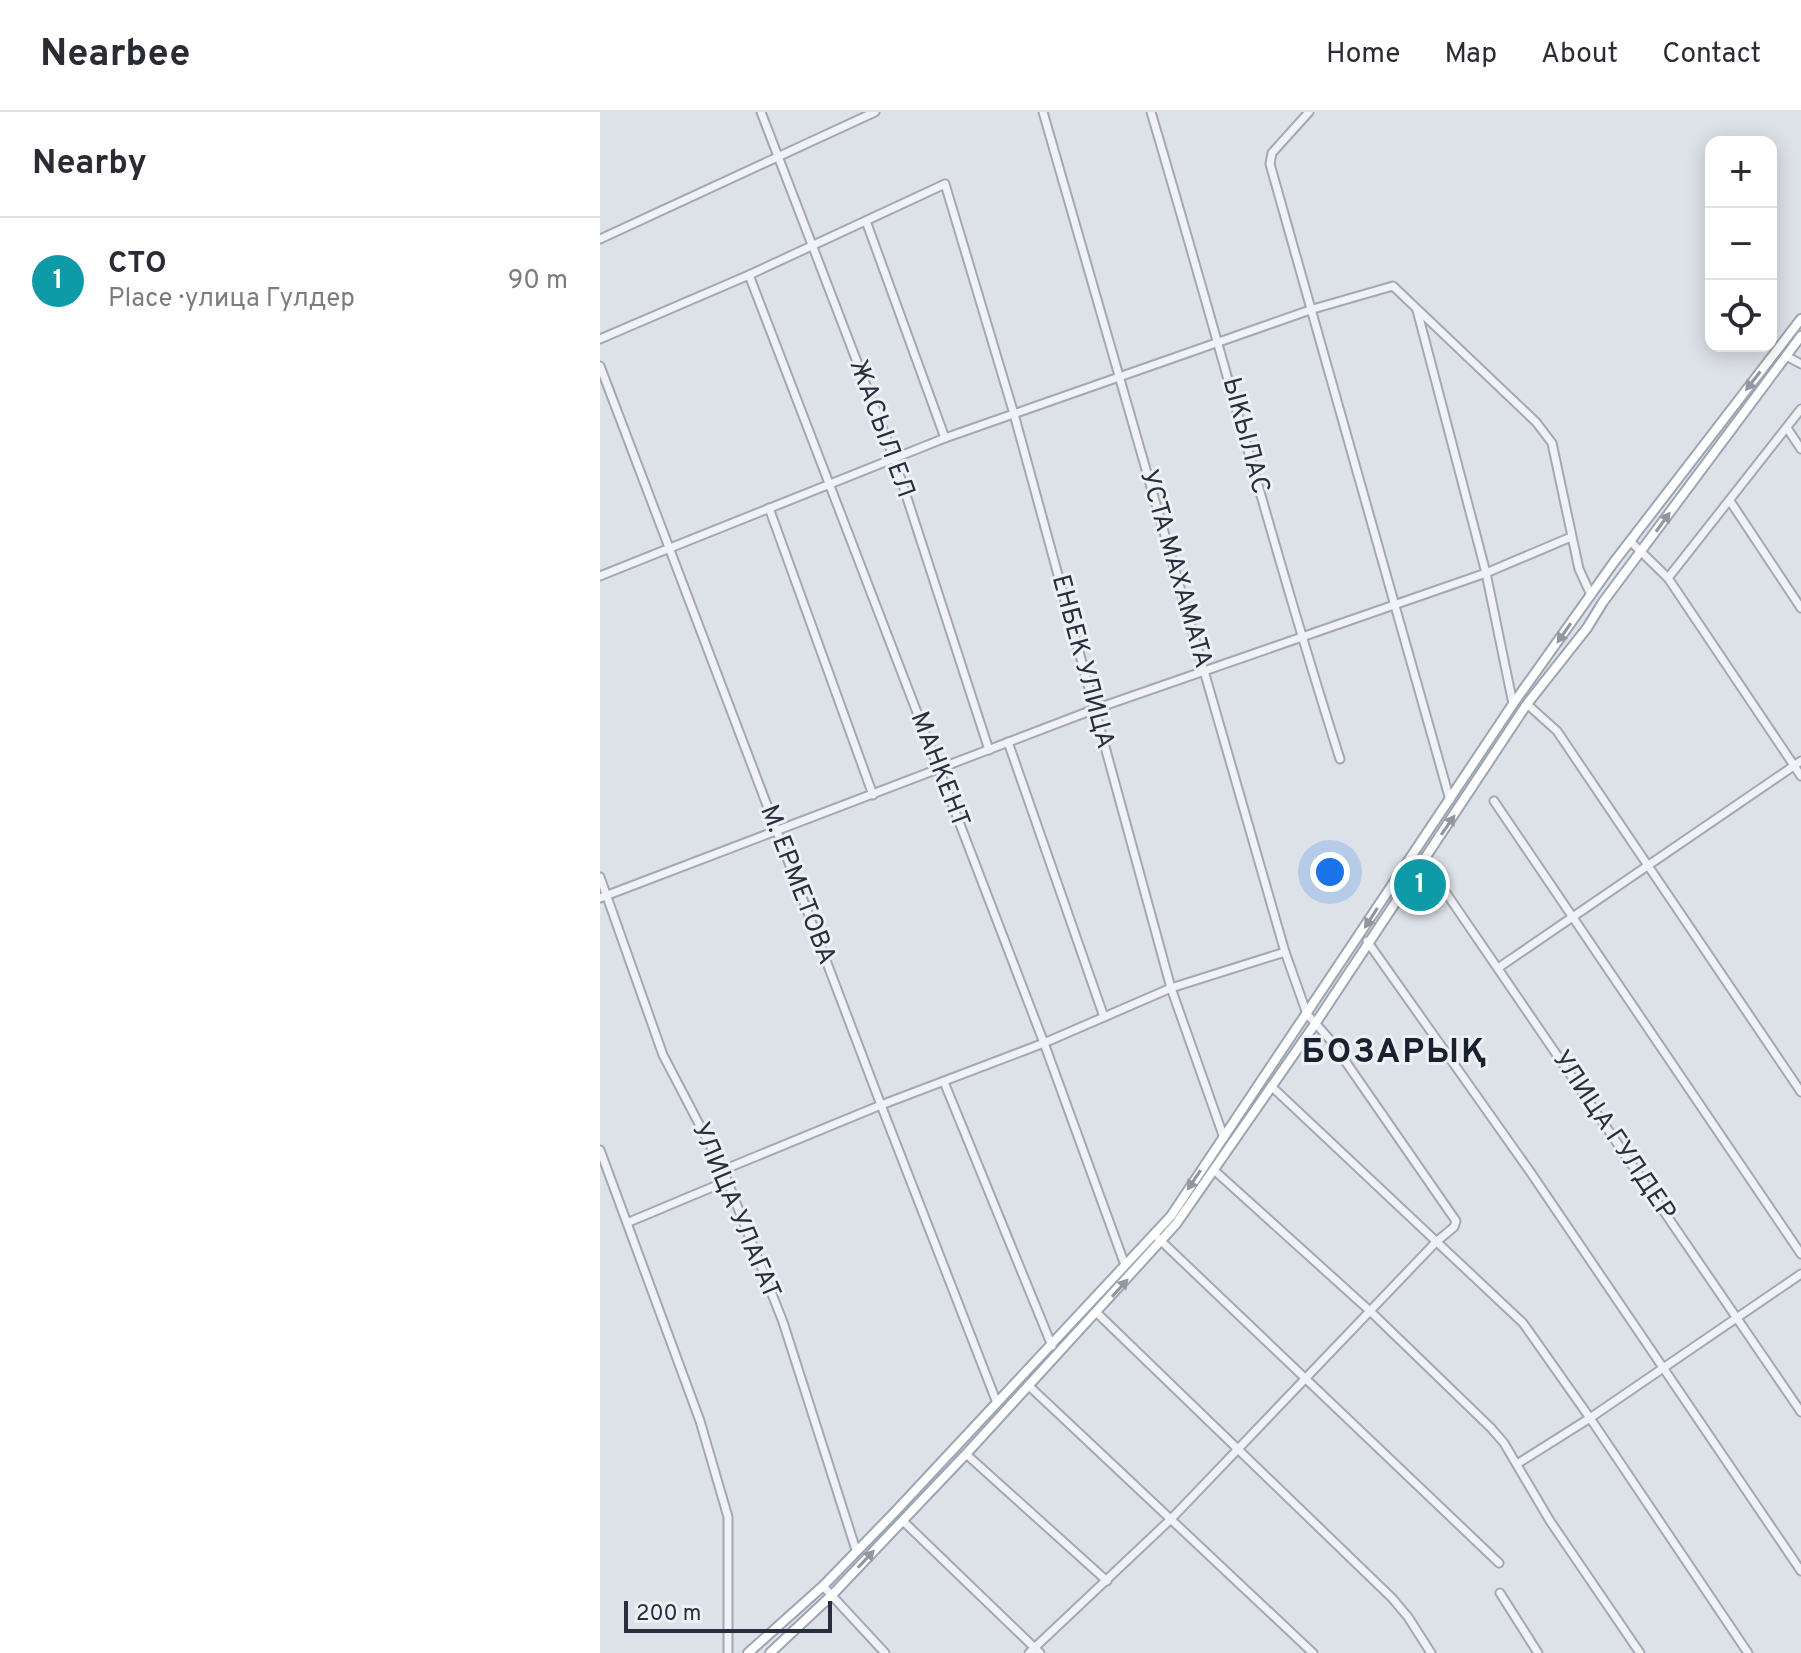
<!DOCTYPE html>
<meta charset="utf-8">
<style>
body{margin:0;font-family:Overpass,sans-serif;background:#f2f2f3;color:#2b2b33}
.controls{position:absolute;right:24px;top:24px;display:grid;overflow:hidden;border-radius:16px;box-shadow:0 4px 20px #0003}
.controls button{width:72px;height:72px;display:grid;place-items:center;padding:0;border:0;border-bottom:2px solid #e1e1e2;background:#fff;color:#2b2b33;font:40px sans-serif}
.scale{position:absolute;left:24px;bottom:20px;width:208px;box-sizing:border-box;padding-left:8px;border:4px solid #272e3e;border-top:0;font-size:22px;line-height:28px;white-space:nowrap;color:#272e3e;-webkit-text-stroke:6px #edf0f5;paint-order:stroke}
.you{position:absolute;left:730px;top:760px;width:28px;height:28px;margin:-20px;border:6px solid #fff;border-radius:50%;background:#1a73e8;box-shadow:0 0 0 12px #1a73e833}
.badge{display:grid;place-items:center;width:52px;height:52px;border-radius:50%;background:#1a73e8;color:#fff;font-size:26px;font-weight:700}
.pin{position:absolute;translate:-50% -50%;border:4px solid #fff;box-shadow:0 2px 8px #0006}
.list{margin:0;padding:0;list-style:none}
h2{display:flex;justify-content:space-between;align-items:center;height:104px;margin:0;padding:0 32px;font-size:34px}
h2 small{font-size:26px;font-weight:400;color:#7c7c81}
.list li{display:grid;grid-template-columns:52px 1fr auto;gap:24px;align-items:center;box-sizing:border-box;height:128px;padding:0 32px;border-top:2px solid #e1e1e2}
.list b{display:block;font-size:30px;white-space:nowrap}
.list p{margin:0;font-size:26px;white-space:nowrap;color:#7c7c81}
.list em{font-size:26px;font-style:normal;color:#7c7c81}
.icon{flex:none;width:44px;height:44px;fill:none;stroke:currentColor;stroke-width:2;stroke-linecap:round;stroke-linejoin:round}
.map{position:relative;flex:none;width:1201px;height:1541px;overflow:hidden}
header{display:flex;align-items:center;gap:48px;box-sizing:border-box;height:112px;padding:0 40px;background:#fff;border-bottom:2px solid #e1e1e2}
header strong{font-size:38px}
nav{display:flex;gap:44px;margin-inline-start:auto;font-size:28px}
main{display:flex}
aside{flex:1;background:#fff}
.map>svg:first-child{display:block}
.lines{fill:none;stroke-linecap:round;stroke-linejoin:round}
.minor-casing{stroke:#a3a8b2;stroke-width:11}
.major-casing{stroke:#9da5b3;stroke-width:12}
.minor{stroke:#f0f2f6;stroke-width:7}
.major{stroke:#fff;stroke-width:8}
.oneway{fill:#93969e}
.labels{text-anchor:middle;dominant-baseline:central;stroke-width:6;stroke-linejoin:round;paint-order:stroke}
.street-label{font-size:26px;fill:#272e3e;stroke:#edf0f5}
.district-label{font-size:34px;font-weight:bold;letter-spacing:2px;fill:#19202f;stroke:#edf0f5}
</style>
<header>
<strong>Nearbee</strong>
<nav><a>Home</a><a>Map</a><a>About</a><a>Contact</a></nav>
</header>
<main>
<aside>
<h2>Nearby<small></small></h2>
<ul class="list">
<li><span class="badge" style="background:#0f9aa8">1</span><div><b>СТО</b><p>Place · улица Гулдер</p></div><em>90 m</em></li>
</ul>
</aside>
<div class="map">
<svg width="1201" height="1541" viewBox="0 0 1201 1541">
<rect width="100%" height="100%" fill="#dde1e8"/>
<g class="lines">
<!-- minor casing -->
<g class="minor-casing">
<g id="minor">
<polyline points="161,0 294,346 389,638"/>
<path d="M551,0c64,215 121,433 189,647"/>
<polyline points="709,0 672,41 670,52 850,688"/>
<polyline points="266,109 345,326"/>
<polyline points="0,127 275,0"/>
<polyline points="149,163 444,931 525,1153"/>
<polyline points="817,198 886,461 913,592"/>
<polyline points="0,227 149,163 345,72 414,302 571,876 624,1026"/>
<polyline points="1186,244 1201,252"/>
<polyline points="0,254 281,993 397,1291"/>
<polyline points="1187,316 1201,337"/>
<polyline points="1130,389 1201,496"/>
<polyline points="169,396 273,683"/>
<polyline points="1030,429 1068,466 1201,664"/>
<polyline points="0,464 345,326 713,197 793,174 936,310 952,331 979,457 991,483"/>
<polyline points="1068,466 1201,297"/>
<polyline points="927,592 957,619 1201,980"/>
<polyline points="408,630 504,905"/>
<polyline points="894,689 1201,1142"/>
<polyline points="820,752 840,772 1201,1300"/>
<polyline points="0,765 63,943 123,1058 183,1210 256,1438"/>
<polyline points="0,786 495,597 886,461 971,425"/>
<polyline points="767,829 931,1061 1201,1459"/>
<polyline points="898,856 1201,649"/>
<polyline points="344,970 452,1234"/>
<polyline points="671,974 923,1211 990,1306 1148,1541"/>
<polyline points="0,1038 100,1309 128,1405 128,1541"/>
<polyline points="123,1058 281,993 444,931 571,876 685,840"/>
<polyline points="615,1059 770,1199 891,1316 904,1331 950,1409 1040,1541"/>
<polyline points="29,1110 127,1069"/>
<polyline points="558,1126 899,1451"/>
<polyline points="497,1201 792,1486 808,1505 831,1541"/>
<polyline points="428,1273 713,1541"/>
<polyline points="366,1342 507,1469"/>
<polyline points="917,1352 990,1306 1201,1162"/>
<polyline points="303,1409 440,1541"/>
<polyline points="223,1474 285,1541"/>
<polyline points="900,1481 938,1541"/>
<polyline points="429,1541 572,1406 836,1130 854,1115 856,1109 732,930 707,902 685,840 443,0"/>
</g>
</g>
<!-- major casing -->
<g class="major-casing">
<g id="major">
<polyline points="148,1541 223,1474 294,1401 571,1104 913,592 1014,450 1201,207"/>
<polyline points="170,1541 232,1483 366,1342 576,1112 715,912 927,592 987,516 1003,490 1201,224"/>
</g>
</g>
<!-- minor -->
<use href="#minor" class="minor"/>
<!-- major -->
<use href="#major" class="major"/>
</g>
<!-- one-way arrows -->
<defs><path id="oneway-solid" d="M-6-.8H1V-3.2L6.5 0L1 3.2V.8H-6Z" transform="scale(2)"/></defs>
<g class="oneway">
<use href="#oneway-solid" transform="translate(1153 269) rotate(128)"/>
<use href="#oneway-solid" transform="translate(1063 410) rotate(-54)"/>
<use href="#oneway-solid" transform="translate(964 521) rotate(125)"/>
<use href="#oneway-solid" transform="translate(848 713) rotate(-55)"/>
<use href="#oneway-solid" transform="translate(771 806) rotate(123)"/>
<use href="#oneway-solid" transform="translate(594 1068) rotate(124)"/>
<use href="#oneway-solid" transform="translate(520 1176) rotate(-48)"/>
<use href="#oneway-solid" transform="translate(266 1447) rotate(-47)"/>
</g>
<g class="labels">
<!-- street labels -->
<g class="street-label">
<text transform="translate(281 317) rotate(70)">ЖАСЫЛ ЕЛ</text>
<text transform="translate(645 324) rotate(75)">ЫКЫЛАС</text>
<text transform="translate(575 457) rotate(74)">УСТА МАХАМАТА</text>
<text transform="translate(482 550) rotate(75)">ЕНБЕК УЛИЦА</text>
<text transform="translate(339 658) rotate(69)">МАНКЕНТ</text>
<text transform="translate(197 773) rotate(69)">М. ЕРМЕТОВА</text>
<text transform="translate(1013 1024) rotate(56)">УЛИЦА ГУЛДЕР</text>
<text transform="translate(135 1099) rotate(67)">УЛИЦА УЛАГАТ</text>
</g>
<!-- district labels -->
<g class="district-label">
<text x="795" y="941">БОЗАРЫҚ</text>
</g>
</g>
</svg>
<div class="controls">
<button>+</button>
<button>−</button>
<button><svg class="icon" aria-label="locate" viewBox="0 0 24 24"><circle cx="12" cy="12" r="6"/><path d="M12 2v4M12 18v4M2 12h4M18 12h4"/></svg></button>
</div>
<div class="scale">200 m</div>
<div class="you"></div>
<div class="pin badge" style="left:820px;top:773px;background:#0f9aa8">1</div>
</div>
</main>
